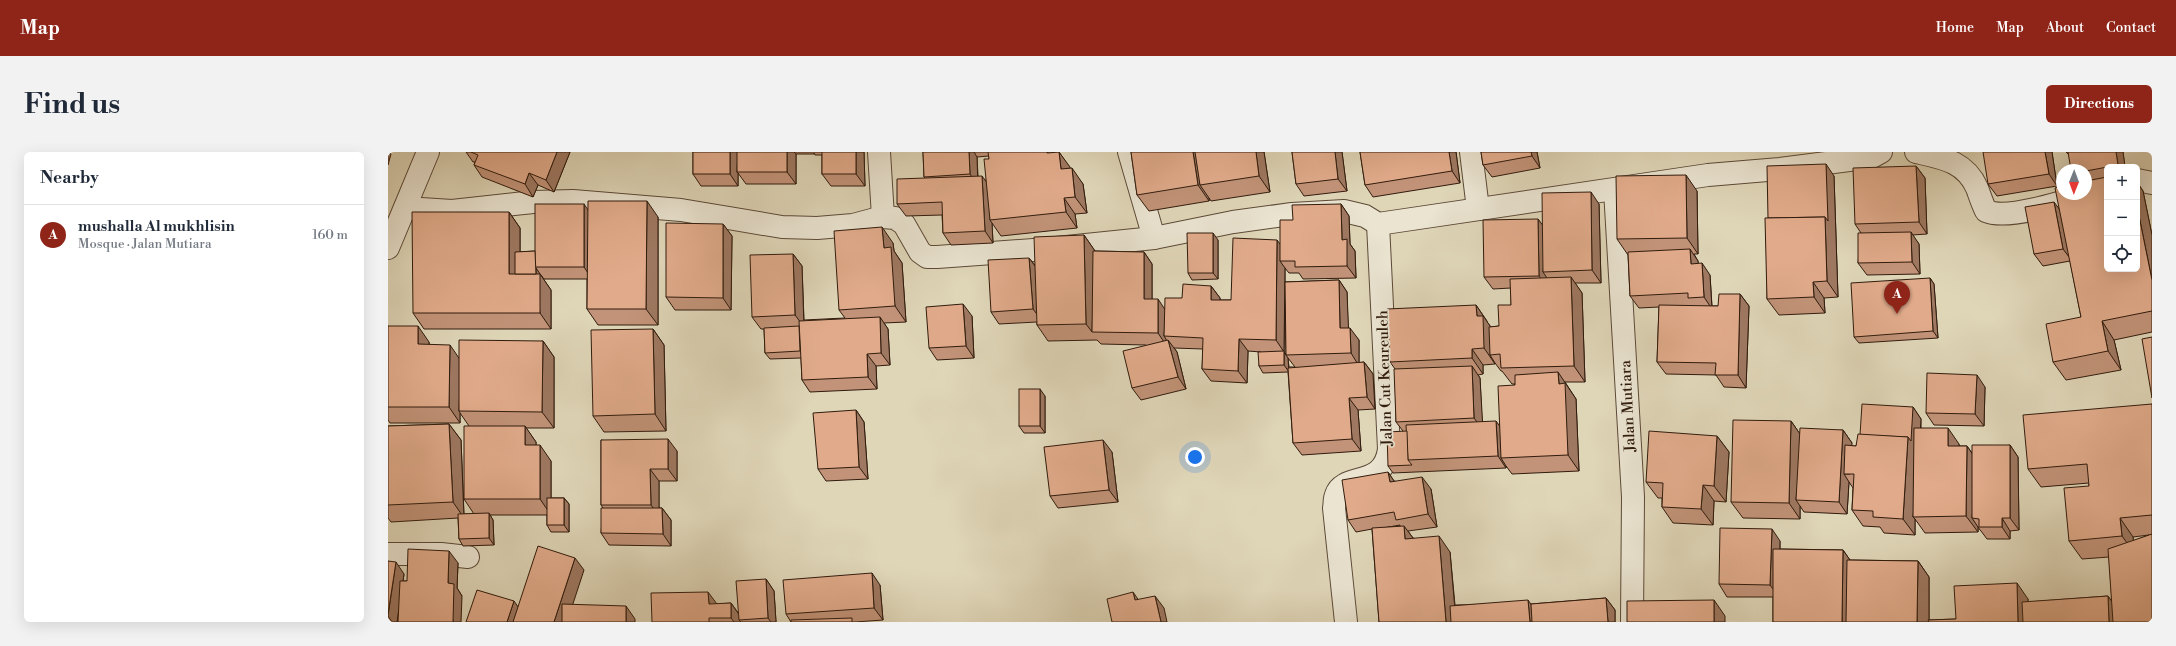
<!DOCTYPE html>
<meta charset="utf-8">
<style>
body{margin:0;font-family:"Libre Bodoni",serif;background:#f2f2f3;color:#1f2937}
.controls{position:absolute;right:12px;top:12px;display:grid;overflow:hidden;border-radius:6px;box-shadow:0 4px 16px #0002}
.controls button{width:36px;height:36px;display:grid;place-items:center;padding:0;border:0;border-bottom:1px solid #e0e1e3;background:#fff;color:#1f2937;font:20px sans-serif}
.compass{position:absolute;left:1668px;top:12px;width:36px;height:36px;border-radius:50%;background:#fff;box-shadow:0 4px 16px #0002;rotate:181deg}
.you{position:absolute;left:807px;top:305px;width:14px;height:14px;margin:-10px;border:3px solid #fff;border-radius:50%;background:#1a73e8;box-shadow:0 0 0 6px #1a73e833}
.badge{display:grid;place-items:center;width:26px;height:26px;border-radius:50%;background:#8f2418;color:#fff;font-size:13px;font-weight:700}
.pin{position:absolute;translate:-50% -33px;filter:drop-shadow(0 1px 2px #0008)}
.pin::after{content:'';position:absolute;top:21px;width:14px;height:12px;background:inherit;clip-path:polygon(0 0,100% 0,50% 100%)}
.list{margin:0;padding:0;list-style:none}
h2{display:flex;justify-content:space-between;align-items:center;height:52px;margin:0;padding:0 16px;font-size:17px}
h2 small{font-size:13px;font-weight:400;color:#747a83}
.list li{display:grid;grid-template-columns:26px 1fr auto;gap:12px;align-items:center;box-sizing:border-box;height:60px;padding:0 16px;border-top:1px solid #e0e1e3}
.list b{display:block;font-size:15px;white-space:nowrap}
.list p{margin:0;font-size:13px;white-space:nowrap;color:#747a83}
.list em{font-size:13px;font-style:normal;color:#747a83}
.icon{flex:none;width:22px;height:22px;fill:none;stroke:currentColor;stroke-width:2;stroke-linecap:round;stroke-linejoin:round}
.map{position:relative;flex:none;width:1764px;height:470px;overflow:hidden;border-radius:6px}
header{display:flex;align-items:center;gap:24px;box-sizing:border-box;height:56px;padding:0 20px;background:#8f2418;color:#fff}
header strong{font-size:19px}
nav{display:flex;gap:22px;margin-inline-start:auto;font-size:14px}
.intro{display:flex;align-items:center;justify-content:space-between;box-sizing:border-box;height:96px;padding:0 24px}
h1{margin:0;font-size:28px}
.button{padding:10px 18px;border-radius:6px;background:#8f2418;color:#fff;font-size:14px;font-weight:700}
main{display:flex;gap:24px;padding:0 24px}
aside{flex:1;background:#fff;border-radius:6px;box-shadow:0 4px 16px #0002}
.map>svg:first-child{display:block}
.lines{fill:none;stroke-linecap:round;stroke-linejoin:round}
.street-casing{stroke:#5c4a38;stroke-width:24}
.street{stroke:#eae4d1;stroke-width:22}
.wall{fill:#c29378;stroke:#301b0d;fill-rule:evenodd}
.shaded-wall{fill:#9e7861;stroke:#301b0d}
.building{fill:#e1ab8b;stroke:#301b0d}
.labels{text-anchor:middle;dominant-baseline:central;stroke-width:3.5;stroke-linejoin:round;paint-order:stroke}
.street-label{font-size:15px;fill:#301b0d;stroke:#eae4d1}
</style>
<header>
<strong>Map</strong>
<nav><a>Home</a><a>Map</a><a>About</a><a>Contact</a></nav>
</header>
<div class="intro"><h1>Find us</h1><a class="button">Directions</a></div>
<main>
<aside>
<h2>Nearby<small></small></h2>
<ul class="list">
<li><span class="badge">A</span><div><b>mushalla Al mukhlisin</b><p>Mosque · Jalan Mutiara</p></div><em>160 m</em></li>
</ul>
</aside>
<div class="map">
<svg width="1764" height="470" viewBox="0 0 1764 470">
<rect width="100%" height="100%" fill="#dfd6b8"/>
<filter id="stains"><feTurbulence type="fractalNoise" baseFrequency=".005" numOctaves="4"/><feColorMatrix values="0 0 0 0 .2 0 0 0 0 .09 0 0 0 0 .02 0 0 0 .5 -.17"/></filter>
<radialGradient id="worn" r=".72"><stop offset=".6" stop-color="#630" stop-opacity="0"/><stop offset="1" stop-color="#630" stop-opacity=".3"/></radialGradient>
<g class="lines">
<!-- street casing -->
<g class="street-casing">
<g id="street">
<polyline points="491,0 495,65"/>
<polyline points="741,0 766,86"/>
<polyline points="1083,0 1090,57"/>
<path d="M1528,0c26,6 49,9 61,36 3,8 5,15 9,23 24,11 94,-15 121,-23"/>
<polyline points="1749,28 1764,31"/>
<polyline points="1227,38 1245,345 1244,470"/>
<polyline points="17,56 64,59 145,50 185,49 293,58 394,75 429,76 465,73 495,65 507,66 516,72 532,100 539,105 549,105 659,97 766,86 845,70 904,62 956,59 977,64 990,72 1320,23 1392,17 1484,5 1493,0"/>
<polyline points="0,96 40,0"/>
<polyline points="0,402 53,402 80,405"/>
<path d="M958,470l-12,-114c1,-4 0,-9 2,-13 7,-23 48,-6 53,-46l-11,-225"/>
</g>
</g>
<!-- street -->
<use href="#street" class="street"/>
</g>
<!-- wall -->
<g class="wall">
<polygon points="78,0 182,0 166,40 150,33 145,45 94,25 86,13 87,10 85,10"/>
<polygon points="305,0 476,0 477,34 443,34 434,22 434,3 427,3 426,1 426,2 408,2 408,32 358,32 350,21 350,34 313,34 305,22"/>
<path d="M535,0h136l11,16 13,16 4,29 -12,1 2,14 -76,8 -9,-13 1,20 -42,2 -8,-12 -1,-18 -36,1 -9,-12 28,-26 -1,-1zM601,4v3l-3,22 -8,-5 -1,-19z"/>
<polygon points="743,0 876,0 882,40 823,49 821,46 821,49 761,59 749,43"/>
<polygon points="904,0 954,0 959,39 916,44 908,32"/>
<polygon points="972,0 1068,0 1072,31 985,45 977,33"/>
<polygon points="1093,0 1149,0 1152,16 1104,25 1095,13"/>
<polygon points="1664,0 1669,34 1609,44 1600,32"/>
<polygon points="1678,0 1735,0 1737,15 1719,15 1719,117 1749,117 1749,30 1755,39 1764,83 1764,180 1726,188 1733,218 1678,228 1665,210 1693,165 1682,109 1655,114 1646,102 1671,56 1698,42 1698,18 1680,2"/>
<polygon points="1528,14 1537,26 1539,82 1524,83 1531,92 1532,122 1479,123 1470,111 1473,81 1467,72"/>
<polygon points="1446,24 1450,145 1436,146 1437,161 1391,163 1379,147 1380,66"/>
<polygon points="1309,39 1310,102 1306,102 1310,109 1310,112 1322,123 1324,154 1330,154 1352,142 1361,154 1358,236 1336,235 1328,223 1278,222 1269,210 1271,155 1251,156 1242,144 1240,103 1229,87"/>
<path d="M953,52l8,12 1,28 5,7 1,27 -53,1 -4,-6h-10l-4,-5v14l54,-2 8,12 1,36 11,12v23l5,-1 9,12 2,35 -17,1 3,41 -59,4 -9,-12 -5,-71 -25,1 -4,-7 2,-14 -13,-1 -1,32 -36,-2 -9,-12 1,-20 -29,-1 3,4 9,37 -45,11 -9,-12 14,-43 -45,-1 -4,-4 -49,1 -11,-16v-3l-38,2 -8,-12 38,-54 6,7 49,-30 11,16 49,1 8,12v35l13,10 17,-11 29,-12 9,12v2h11l49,-56 13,-24zM897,149l1,53 -2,-2zM900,206l7,9h-6z"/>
<path d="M1211,52l2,79h-26l7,10 3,89h-20l11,17 3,72 -67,3 -6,-8v2l-113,5 -5,-7 15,-35 -7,-9 -1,-53 -5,-7 86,-57 11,16v1l4,5 8,-1 12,-21v-17l-18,1 -9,-12 54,-58 4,6zM1107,211l6,8h1l10,13h3l-16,42 -17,-4 -2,-44 -2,-3 5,-1v-9l12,-1z"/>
<polygon points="200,57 270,65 270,173 210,173 199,157 199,127 156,127 152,122 163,138 163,177 36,177 25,161 121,60 132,76 132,100 147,99"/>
<polygon points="335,72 344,84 343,158 287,158 278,145"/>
<polygon points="830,88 830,127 804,128 800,121"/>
<polygon points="505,91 506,99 514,111 518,170 496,171 500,177 502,213 488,214 489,237 422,240 414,228 413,206 382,207 377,201 376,177 373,177 364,165 405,102 414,114 416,168 457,166 451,158"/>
<polygon points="1542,126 1546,132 1550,186 1471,191 1466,185"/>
<polygon points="584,164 586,206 549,208 541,196"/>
<polygon points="0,174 41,190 41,192 71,206 155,189 166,205 166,276 138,276 148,290 148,293 163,309 163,346 176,346 181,352 181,380 163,380 159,373 159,363 102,363 105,368 106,393 75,394 71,387 70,366 3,370 0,366 0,274 61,272 73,288 76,362 86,362 76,347 81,274 72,261 72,271 2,271 0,268"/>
<polygon points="265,177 276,193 278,279 216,280 205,264"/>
<polygon points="1597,235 1596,274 1546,273 1538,261"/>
<polygon points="657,244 657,281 636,281 631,274"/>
<path d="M1764,252v218h-379v-25h-46l-8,-13 61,-43v8l63,1 7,10 68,1 11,16v43l27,-1 72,-20v3l80,-6 4,6 -3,-45 -27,2 -13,-18 20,-55v-3l-48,4 -13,-18zM1761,383l-16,6v-4z"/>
<polygon points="1525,255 1533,267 1533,276 1571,292 1571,294 1579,294 1584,301 1622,293 1630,305 1631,378 1622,379 1622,387 1599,387 1593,379 1592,378 1590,375 1590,380 1537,381 1527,367 1527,383 1496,381 1492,375 1475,374 1464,358 1465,336 1461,330 1459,362 1416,360 1412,354 1412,367 1355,366 1343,350 1403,269 1412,282 1455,278 1464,291 1463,294 1468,294 1472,283"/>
<polygon points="468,258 476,270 480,327 438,329 430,317"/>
<polygon points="1329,284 1341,300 1338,350 1326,349 1325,373 1285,371 1274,355 1274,346 1270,346 1258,330"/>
<polygon points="213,288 289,299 289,329 271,329 271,356 274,356 283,368 283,394 221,393 213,381 215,356 213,353"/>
<polygon points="724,300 730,350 670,356 662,344"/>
<path d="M1000,320l6,9 37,8 6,38 -29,4 5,7 37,14 5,53 76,-1 75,-6 9,12v12h-236l-7,-93 -16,3 -8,-12zM1012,373v1l-17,2z"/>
<polygon points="0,409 16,422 15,429 19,429 70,411 69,436 74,444 10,462 9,470 0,470"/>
<polygon points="378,427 386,439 388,470 264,470 328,452 343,451 351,462"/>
<polygon points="492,433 495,468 467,470 403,470 398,462"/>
</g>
<!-- shaded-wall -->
<g class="shaded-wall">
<polygon points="0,0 1,0 3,2 0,13"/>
<polygon points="169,0 182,0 166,40 158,28"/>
<polygon points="342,0 350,0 349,20 350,21 350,34 342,22"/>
<polygon points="399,0 406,0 408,2 408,32 399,20"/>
<polygon points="468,0 476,0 477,34 468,22"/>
<polygon points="581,0 586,0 589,5 590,35 582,22"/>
<polygon points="671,0 682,15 684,33 673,17"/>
<polygon points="805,0 814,0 812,33 821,46 821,49 810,33"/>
<polygon points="868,0 876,0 882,40 871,24"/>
<polygon points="947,0 954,0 959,39 950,27"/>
<polygon points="1061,0 1068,0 1072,31 1064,19"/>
<polygon points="1143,0 1149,0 1152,16 1144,4"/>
<polygon points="1657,0 1664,0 1669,34 1661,22"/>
<polygon points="1728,0 1735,0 1737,15 1732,15 1730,13"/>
<polygon points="1438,12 1446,24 1450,145 1439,129 1437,65"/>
<polygon points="1528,14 1537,26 1539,82 1531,70"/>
<polygon points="684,16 695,32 699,61 687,45"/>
<polygon points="141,21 150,33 145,45 137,32"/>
<polygon points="1298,23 1309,39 1310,102 1299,86"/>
<polygon points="594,24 603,36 602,68 604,71 605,91 597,79"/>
<polygon points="1749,30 1755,39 1764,83 1764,128 1749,54"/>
<polygon points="1203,40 1211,52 1213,131 1204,118"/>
<polygon points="676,46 687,62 689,76 678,60"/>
<polygon points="259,49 270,65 270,173 258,157"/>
<polygon points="1666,50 1675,62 1684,109 1675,97"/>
<polygon points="196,52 204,64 204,127 196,115"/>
<polygon points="953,52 961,64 962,92 967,99 968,126 959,114 954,88"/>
<polygon points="121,60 132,76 132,131 121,122"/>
<polygon points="1150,67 1159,79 1155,120 1159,126 1160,136 1151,124"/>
<polygon points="335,72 344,84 343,158 335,146"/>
<polygon points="494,75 505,91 506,99 514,111 518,170 507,154 496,96"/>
<polygon points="1523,80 1531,92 1532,122 1524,110"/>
<polygon points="825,81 830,88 830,127 825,121"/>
<polygon points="696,83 707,99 704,180 698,172"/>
<polygon points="889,88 898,100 892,109 897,116 896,200 900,206 901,220 896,213 896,200 888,188"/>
<polygon points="1302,97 1310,109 1311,124 1303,112"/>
<polygon points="756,100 764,112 764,159 756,147"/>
<polygon points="405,102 414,114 416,175 407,163"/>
<polygon points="641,106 650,118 654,169 645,157"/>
<polygon points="1314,111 1322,123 1324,157 1316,145"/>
<polygon points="148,116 163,138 163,177 152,161 148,131"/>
<polygon points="1183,125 1194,141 1197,230 1186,214"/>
<polygon points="1542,126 1546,132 1550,186 1545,179"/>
<polygon points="951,128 959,140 961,188 952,176"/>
<polygon points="1425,130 1436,146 1437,161 1426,145"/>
<polygon points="823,134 832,146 832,160 823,148"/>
<polygon points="1352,142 1361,154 1358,236 1350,223"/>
<polygon points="770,147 778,159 776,184 778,187 778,193 770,181"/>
<polygon points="575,152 584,164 586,206 578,194"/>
<polygon points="1088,153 1106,180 1102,203 1107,211 1107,212 1096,196 1089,164"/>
<polygon points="492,165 500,177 502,213 493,201"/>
<polygon points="1714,169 1726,188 1733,218 1720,199"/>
<polygon points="30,174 41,190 41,208 30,192"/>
<polygon points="962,176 971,188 971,214 963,201"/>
<polygon points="265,177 276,193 278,279 267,262"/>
<polygon points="851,187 860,199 859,231 850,219"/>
<polygon points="780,188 789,200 798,237 790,225"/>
<polygon points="155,189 166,205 166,276 154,260"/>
<polygon points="62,193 73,209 71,259 72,261 72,271 61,255"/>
<polygon points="1084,197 1095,213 1095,222 1084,206"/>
<polygon points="479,202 488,214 489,237 480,225"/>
<polygon points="976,210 985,222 987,257 979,245"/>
<polygon points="1084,214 1092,226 1095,278 1086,266"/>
<polygon points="1170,220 1188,247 1191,319 1180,303 1171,232"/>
<polygon points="1589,223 1597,235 1596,274 1587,262"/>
<polygon points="652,237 657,244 657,281 652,274"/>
<polygon points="961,246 970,258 973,299 964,287"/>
<polygon points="1525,255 1533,267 1531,301 1525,365 1527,367 1527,383 1515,367 1520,285"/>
<polygon points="468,258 476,270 480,327 471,315"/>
<polygon points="1108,269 1117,281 1113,306 1118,314 1118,316 1110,304"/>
<polygon points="1403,269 1414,285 1408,348 1412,354 1412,367 1401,351"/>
<polygon points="61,272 73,288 76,366 65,350"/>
<polygon points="137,274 148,290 148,309 137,293"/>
<polygon points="1560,276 1571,292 1571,310 1560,294"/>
<polygon points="1455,278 1464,291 1462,322 1456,322 1461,330 1459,362 1451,350"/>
<polygon points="1329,284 1341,300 1338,350 1326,334"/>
<polygon points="280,287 289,299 289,329 280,317"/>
<polygon points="715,288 724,300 730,350 721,338"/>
<polygon points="152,293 163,309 163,363 152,347"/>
<polygon points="1622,293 1630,305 1631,378 1622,366"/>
<polygon points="1579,294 1590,310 1584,366 1590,375 1590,380 1578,364"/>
<polygon points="262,317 271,329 271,365 263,353"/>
<polygon points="1000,320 1008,332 1002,330"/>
<polygon points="1034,325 1043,337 1049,375 1040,362"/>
<polygon points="1315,333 1326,349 1325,373 1313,357"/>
<polygon points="176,346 181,352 181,380 176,373"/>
<polygon points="274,356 283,368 283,394 275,382"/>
<polygon points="101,361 105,368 106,393 101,386"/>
<polygon points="1614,366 1622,379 1622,387 1614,375"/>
<polygon points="1732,366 1745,385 1747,402 1734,384"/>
<polygon points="1016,374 1028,390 1017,387"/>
<polygon points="1384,377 1392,389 1391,445 1382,433"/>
<polygon points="1051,384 1062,400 1068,470 1058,470"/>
<polygon points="1455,398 1466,414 1465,470 1454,470"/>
<polygon points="61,399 70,411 69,436 74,444 73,470 65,470 60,431"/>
<polygon points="187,406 196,418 179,470 166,470"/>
<polygon points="1530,409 1541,425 1541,470 1529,470"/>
<polygon points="8,410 16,422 9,470 4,470 0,464"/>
<polygon points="484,421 492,433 495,468 486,456"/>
<polygon points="378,427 386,439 388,470 383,470 380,466"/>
<polygon points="1629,431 1640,447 1641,470 1630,470"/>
<polygon points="320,440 332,456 321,452"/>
<polygon points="745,440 754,453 747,448"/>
<polygon points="767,444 776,456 779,470 773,470"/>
<polygon points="1720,444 1731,460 1731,470 1721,470"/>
<polygon points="1218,446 1227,458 1227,470 1220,470"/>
<polygon points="1140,448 1151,464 1152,470 1142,470"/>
<polygon points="1326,448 1337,464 1337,470 1326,470"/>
<polygon points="126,449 135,462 132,470 119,470"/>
<polygon points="343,451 354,467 351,468 353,470 346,470 343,466"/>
<polygon points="238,454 247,467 247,470 238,470"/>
</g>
<!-- building -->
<g class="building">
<polygon points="83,0 169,0 158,28 141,21 137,32 86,13 90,3"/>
<rect x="305" y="0" width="37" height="22"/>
<rect x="349" y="0" width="50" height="20"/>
<rect x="434" y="0" width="34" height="22"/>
<polygon points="535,0 581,0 582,22 536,25"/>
<polygon points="600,0 659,0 659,1 671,0 673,17 684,16 687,45 676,46 678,60 602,68 596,7 601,7"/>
<polygon points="743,0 805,0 810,33 749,43"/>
<polygon points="807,0 868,0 871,24 812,33"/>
<polygon points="904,0 947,0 950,27 908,32"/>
<polygon points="972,0 1061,0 1064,19 977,33"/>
<polygon points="1093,0 1143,0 1144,4 1095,13"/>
<polygon points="1595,0 1657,0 1661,22 1600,32"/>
<polygon points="1680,0 1728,0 1730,13 1698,19 1698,18 1683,18"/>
<polygon points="1438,12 1440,69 1437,65 1380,66 1379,14"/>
<polygon points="1528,14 1531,70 1467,72 1465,16"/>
<polygon points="1298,23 1299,86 1229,87 1228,24"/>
<polygon points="594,24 597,79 555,81 554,50 509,52 509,27"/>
<polygon points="1719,25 1719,117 1749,117 1749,54 1764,128 1764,159 1714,169 1720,199 1665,210 1658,172 1693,165 1667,36 1674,34 1674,42 1698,42 1698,29"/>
<polygon points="1203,40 1204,118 1155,120 1154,41"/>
<polygon points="200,49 259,49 258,157 199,157"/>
<polygon points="1666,50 1675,97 1646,102 1637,55"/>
<rect x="147" y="52" width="49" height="63"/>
<polygon points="953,52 954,88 959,87 959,114 907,115 907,109 892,109 892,68 905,68 904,53"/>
<polygon points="24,60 121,60 121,122 152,122 152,161 25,161"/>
<polygon points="1437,65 1439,129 1425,130 1426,145 1379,147 1377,66"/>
<polygon points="1150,67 1151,124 1096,125 1095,68"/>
<polygon points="278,71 335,72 335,146 278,145"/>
<polygon points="494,75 496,96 503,95 507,154 451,158 446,79"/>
<polygon points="1523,80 1524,110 1470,111 1470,81"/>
<polygon points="799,81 825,81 825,121 800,121"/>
<polygon points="696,83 698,172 649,173 646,85"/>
<polygon points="845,86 889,88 888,188 851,187 850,219 814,217 815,186 776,184 777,146 794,146 795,132 823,134 823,148 843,148"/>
<polygon points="1302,97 1303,112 1314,111 1316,145 1300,146 1300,141 1242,144 1240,100"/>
<polygon points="147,99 148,122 127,122 127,100"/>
<polygon points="705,99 756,100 756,147 770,147 770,181 704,180"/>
<polygon points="405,102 407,163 364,165 362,103"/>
<polygon points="641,106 645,157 603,160 600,108"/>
<polygon points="1183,125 1186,214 1113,216 1112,202 1102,203 1101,175 1111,174 1110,153 1123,153 1122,127"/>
<polygon points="1542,126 1545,179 1466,185 1463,131"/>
<polygon points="951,128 952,176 962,176 963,201 898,203 897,130"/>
<polygon points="1331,142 1352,142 1350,223 1327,223 1328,211 1269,210 1271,153 1330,154"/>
<polygon points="575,152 578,194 541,196 538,155"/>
<polygon points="1088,153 1089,164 1095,164 1096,196 1084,197 1084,206 1002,210 999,157"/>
<polygon points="492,165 493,201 479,202 480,225 414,228 411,169"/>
<polygon points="0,174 30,174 30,192 62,193 61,255 0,255"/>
<polygon points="411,174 412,199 377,201 376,176"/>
<polygon points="265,177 267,262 205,264 203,178"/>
<polygon points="1764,185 1764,246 1754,187"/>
<polygon points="71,188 155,189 154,260 71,259"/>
<polygon points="780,188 790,225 744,236 735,199"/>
<polygon points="896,199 896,213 871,214 870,200"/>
<polygon points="976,210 979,245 961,246 964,287 905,291 900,216"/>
<polygon points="1084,214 1086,266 1008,270 1006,217"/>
<polygon points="1170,220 1171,232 1177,231 1180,303 1113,306 1110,234 1127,233 1127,223"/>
<polygon points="1539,221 1589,223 1587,262 1538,261"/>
<rect x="631" y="237" width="21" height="37"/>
<polygon points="1474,252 1525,255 1523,289 1520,285 1472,283"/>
<polygon points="1764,252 1764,363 1732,366 1734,384 1681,389 1676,336 1701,334 1699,312 1640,317 1635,263"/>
<polygon points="468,258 471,315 430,317 425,261"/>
<polygon points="1345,268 1403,269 1401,351 1343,350"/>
<polygon points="1108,269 1110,304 1020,308 1018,273"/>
<polygon points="61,272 65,350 0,353 0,274"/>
<polygon points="76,274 137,274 137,293 152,293 152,347 76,347"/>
<polygon points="1412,276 1455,278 1451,350 1408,348"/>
<polygon points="1526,276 1560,276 1560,294 1579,294 1578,364 1525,365"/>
<polygon points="1019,279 1020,308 1024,313 1000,314 999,280"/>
<polygon points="1261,279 1329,284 1326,334 1315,333 1313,357 1274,355 1275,331 1258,330"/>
<polygon points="1470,282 1520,285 1515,367 1485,365 1485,359 1464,358 1466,322 1456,322 1457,293 1468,294"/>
<polygon points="280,287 280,317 262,317 263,353 213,353 213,288"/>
<polygon points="715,288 721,338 662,344 656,295"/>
<polygon points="1584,293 1622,293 1622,366 1614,366 1614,375 1591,375 1591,367 1584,366"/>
<polygon points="1000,320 1002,330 1034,325 1040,362 1008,368 1006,360 960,368 954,328"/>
<rect x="159" y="346" width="17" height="27"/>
<polygon points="213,356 274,356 275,382 213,381"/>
<polygon points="101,361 101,386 71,387 70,362"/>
<polygon points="1016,374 1017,387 1051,384 1058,470 991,470 984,376"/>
<polygon points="1332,376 1384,377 1382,433 1331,432"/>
<polygon points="1764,382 1764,470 1725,470 1720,397"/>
<polygon points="150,394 187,406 166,470 125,470"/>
<polygon points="20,397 61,399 60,431 66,432 65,470 10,470 12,429 19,429"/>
<polygon points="1385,397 1455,398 1454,470 1385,470"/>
<polygon points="1459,408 1530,409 1529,470 1458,470"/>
<polygon points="0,409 8,410 0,462"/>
<polygon points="484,421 486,456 398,462 395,428"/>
<polygon points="378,427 380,466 351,468 348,429"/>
<polygon points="1629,431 1630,470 1541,470 1540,468 1568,467 1566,434"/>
<polygon points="89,438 126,449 119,470 78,470"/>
<polygon points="320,440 321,452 343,451 343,466 321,466 321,470 264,470 263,441"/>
<polygon points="745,440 747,448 767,444 773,470 724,470 719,447"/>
<polygon points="1720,444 1721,470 1635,470 1634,450"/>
<polygon points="1218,446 1220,470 1144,470 1143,452"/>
<polygon points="1140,448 1142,470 1063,470 1062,454"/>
<polygon points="1326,448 1326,470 1239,470 1239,449"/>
<polygon points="174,452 238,454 238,470 174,470"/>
<polygon points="464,466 464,470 403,470 403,468"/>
</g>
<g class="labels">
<!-- street labels -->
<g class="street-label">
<text transform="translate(997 226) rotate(-92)">Jalan Cut Keureuleh</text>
<text transform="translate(1240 254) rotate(-93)">Jalan Mutiara</text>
</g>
</g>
<rect width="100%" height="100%" filter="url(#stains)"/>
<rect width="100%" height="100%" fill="url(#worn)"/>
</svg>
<div class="controls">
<button>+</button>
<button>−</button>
<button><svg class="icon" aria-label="locate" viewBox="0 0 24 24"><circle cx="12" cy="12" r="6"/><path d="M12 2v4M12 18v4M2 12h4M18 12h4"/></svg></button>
</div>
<svg class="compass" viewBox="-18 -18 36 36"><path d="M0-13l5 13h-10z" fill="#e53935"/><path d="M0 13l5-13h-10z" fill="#747a83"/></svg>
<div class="you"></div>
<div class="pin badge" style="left:1509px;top:162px">A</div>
</div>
</main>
